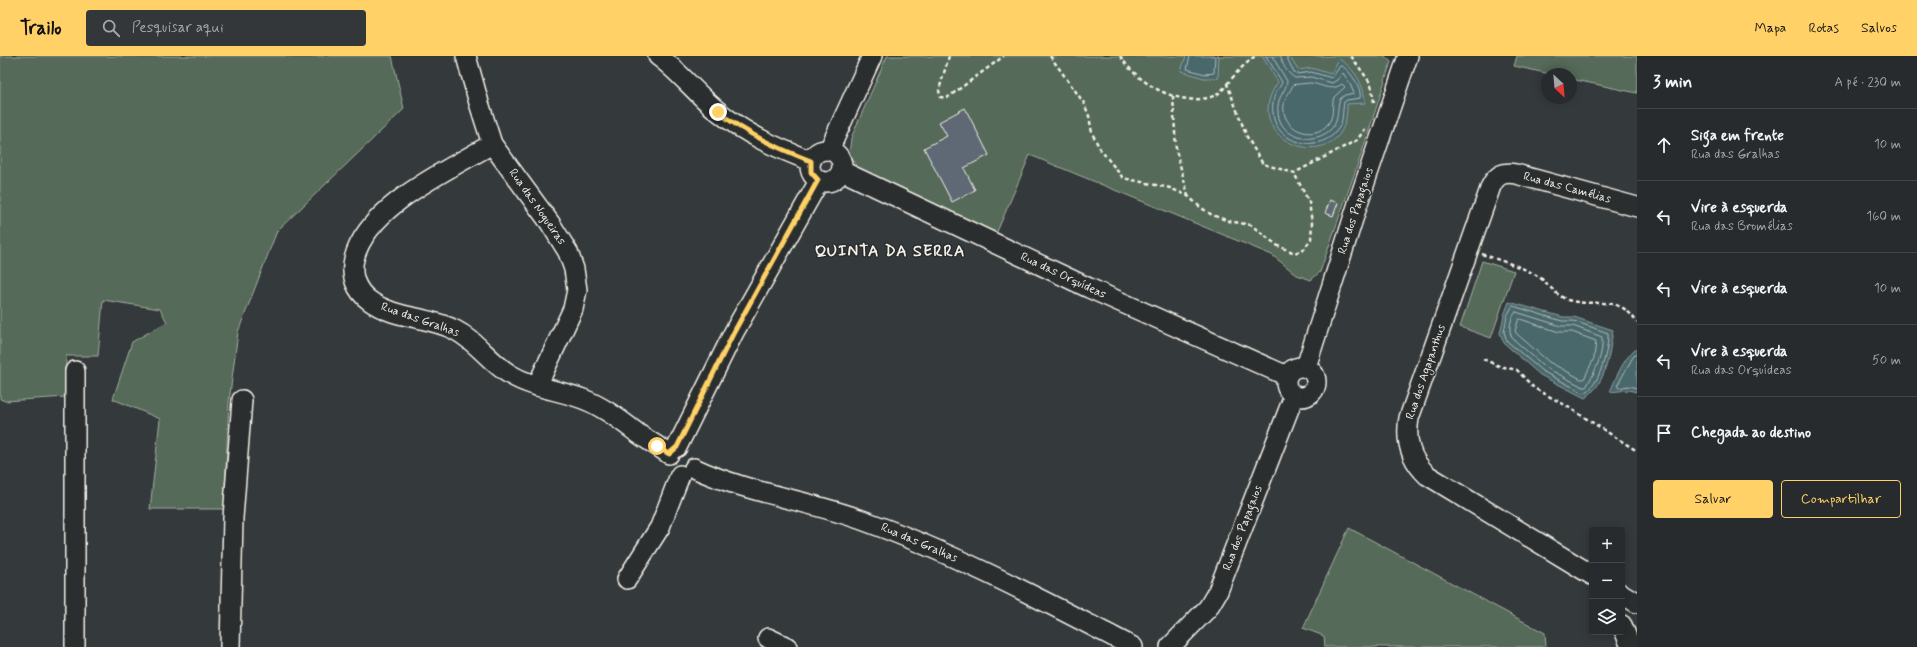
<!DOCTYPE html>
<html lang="pt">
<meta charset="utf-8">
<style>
body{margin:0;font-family:Mynerve,sans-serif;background:#333739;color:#f1f3f6}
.controls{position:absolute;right:12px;bottom:12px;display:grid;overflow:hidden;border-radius:4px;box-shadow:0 2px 10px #0003}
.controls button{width:36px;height:36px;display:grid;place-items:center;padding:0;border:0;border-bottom:1px solid #434749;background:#272b2d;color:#f1f3f6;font:20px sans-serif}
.compass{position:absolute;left:1541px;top:12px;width:36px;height:36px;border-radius:50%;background:#272b2d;box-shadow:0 2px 10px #0003;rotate:154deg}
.stop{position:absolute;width:12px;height:12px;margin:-9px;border:3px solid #ffd166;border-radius:50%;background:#fff}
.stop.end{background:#ffd166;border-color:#fff;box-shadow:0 1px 4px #0008}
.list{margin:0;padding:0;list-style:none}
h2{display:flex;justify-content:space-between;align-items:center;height:52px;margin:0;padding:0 16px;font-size:17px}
h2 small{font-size:13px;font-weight:400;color:#a4a7aa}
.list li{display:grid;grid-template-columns:26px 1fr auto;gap:12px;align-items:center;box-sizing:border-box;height:72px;padding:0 16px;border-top:1px solid #434749}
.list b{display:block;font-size:15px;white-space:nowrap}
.list p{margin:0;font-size:13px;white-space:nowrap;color:#a4a7aa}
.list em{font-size:13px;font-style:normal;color:#a4a7aa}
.actions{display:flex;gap:8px;padding:12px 16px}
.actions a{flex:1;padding:9px 0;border:1px solid #ffd166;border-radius:4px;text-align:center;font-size:14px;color:#ffd166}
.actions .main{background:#ffd166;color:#111}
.icon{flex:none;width:22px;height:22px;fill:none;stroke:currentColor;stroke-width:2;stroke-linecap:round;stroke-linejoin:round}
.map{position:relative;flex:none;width:1637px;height:591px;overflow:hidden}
header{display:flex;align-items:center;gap:24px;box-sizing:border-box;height:56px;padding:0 20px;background:#ffd166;color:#111}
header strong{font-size:19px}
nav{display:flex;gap:22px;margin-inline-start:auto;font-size:14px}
.search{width:280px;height:36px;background:#333739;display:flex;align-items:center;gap:10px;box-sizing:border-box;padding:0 14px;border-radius:4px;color:#a4a7aa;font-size:15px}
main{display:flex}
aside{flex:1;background:#272b2d}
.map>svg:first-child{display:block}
.green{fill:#546b58;stroke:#a4aea0}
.water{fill:#4a676c;stroke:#8e9e9e}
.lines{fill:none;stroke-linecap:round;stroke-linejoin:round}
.shore{stroke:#b0bab6;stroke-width:1}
.building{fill:#5e6775;stroke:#f4f1e8}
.minor-casing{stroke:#f4f1e8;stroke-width:22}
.path{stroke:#f4f1e8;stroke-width:2.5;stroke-dasharray:4 3;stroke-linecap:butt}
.minor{stroke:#2a2d2e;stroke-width:19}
.route{stroke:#ffd166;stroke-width:5}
.labels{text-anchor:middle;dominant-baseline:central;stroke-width:3;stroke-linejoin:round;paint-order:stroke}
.street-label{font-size:12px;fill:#f4f1e8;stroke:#2a2d2e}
.district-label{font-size:16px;font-weight:bold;letter-spacing:1px;fill:#f4f1e8;stroke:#2a2d2e}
</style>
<header>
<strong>Trailo</strong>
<div class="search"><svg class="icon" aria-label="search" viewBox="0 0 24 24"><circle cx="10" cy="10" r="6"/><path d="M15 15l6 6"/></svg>Pesquisar aqui</div>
<nav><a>Mapa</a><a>Rotas</a><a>Salvos</a></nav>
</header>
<main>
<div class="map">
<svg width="1637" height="591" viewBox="0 0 1637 591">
<rect width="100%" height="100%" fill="#34393c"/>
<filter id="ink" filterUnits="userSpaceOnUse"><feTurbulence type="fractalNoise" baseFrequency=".025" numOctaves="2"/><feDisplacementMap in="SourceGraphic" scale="8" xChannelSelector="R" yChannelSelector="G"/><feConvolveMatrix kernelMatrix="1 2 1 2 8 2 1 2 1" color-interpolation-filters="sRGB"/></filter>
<g filter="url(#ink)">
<!-- green -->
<g class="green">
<polygon points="0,0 392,0 404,53 277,175 238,276 229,346 224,453 150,453 160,363 113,343 132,286 167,266 160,253 103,244 98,300 66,300 66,341 5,345 0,343"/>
<polygon points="887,0 1385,0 1391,6 1362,96 1320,216 1311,224 1297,219 1272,199 1030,99 996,178 858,112 849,99 851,82"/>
<polygon points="1517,0 1637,0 1637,37 1571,23 1571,18 1550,18 1514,10"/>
<polygon points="1482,205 1514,215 1491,282 1460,271"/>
<polygon points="1349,472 1545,577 1546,591 1325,591 1324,580 1303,572"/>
</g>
<!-- water -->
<g class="water">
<polygon points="1186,0 1219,0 1218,22 1204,22 1181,15"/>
<path d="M1262,0h27l9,14 13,-2 20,6 8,-15c15,9 26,26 26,44l-18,1c3,77 -113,41 -69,-22z"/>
<path d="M1509,246l54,15h11l39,13c-4,25 -6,53 -28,68l-45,-23 -36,-32 -4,-10 4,-18z"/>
<path d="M1635,293h2v43l-9,-2 -18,2c6,-15 13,-32 25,-43z"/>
</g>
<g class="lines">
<!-- shore -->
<g class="shore">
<polyline points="1190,0 1187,13 1205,18 1214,17 1215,0"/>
<path d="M1266,0l16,26c-1,4 -4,6 -6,10 -3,7 -4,14 -3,21 2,32 49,41 65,16 6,-9 4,-17 6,-27l3,-2 13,-2c2,-10 -9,-26 -18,-32h-2l-8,12 -21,-6 -14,2 -3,-2 -8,-16"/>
<path d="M1272,0l15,25c-1,12 -11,15 -9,32 3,27 38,33 54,15 8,-9 4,-19 8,-29l5,-4 9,-2 -5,-11 -6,-9 -6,7 -5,3 -21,-6 -16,1c-7,-4 -14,-14 -14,-22"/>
<path d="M1311,27c13,2 19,9 31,1l3,3 -11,10c-3,9 1,18 -6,27 -15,19 -48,5 -44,-20 1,-7 6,-12 9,-19z"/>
<path d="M1513,250l49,15h12l34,12c1,15 -9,55 -24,60l-42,-22 -35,-30 -3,-9 3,-16z"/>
<path d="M1516,256l45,14h12l29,11c2,17 -7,35 -16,50h-3l-38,-20 -33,-29c-4,-8 -2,-20 4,-26z"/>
<polygon points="1520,263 1559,276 1572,276 1596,285 1594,302 1584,323 1581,323 1549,306 1517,278 1515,275 1518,265"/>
<polyline points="1637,297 1633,301 1617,330 1619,332 1628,330 1637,332"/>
</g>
</g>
<!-- building -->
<g class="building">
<polygon points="965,52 989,99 964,112 975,134 952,146 924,92 947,80 939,66"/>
<polygon points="1330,144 1338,147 1333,160 1325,157"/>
</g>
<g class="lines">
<!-- minor casing -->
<g class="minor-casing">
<g id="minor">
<polyline points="466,0 479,47 492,88 550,167 568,196 574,213 577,234 573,253 537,330"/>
<path d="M658,0c22,16 39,39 61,56 28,23 58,36 92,49"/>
<path d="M492,88c-44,26 -125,62 -138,115 -4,16 2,32 16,42 25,18 58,15 85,29 22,11 35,33 56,45 22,13 48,15 72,24 19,7 37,21 53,33 11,8 22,14 33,22"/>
<circle cx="826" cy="110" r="16"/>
<polyline points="829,94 872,0"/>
<polyline points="842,115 1089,232 1287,320"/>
<circle cx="1301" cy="326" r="15"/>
<polyline points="1306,311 1360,141 1408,0"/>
<polyline points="677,391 734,276 819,125"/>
<path d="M694,412c53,25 113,32 168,52 94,34 182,81 271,127"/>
<path d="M1592,519l-165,-100c-17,-16 -22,-34 -18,-57l82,-232c6,-12 13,-14 25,-12l121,33"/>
<polyline points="627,523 660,471 680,419"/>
<polyline points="1622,538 1637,547"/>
<polyline points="1622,569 1631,591"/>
<polyline points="768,582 787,591"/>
<polyline points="75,591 75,315"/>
<polyline points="230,591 233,462 242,344"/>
<polyline points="1170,591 1208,552 1218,535 1294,340"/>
</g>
</g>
<!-- path -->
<g class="path">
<polyline points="949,0 939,34 940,41 947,42 1004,0"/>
<polyline points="1050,0 1084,47 1089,60 1092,77 1100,93 1123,122 1170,132 1188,140 1200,151 1212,159 1229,165 1251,169 1278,190 1295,197 1304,193 1311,183 1312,167 1309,146 1294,117"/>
<path d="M1120,0c18,28 62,54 96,39 4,-2 8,-7 11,-11l20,53 16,27 31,9 63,-33 8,-11"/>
<polyline points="1351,0 1371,28 1374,46"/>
<polyline points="1227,28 1240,13 1255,0"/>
<polyline points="1173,40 1176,94 1188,139"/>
<path d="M1482,198c16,6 45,14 57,23 10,7 16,18 29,23 25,8 52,-7 69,23"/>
<polyline points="1483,303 1499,310 1517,314 1534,332 1565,349 1637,395"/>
</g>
<!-- minor -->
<use href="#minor" class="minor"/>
</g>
</g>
<g class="lines" filter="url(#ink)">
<!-- route -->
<path class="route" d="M657,390l12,8 8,-7 57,-115 84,-152 -7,-8v-11c-36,-14 -62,-26 -93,-49"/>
</g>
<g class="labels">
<!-- street labels -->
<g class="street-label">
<text transform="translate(1567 132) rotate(15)">Rua das Camélias</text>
<text transform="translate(537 151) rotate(55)">Rua das Nogueiras</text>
<text transform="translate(1356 155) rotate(-72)">Rua dos Papagaios</text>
<text transform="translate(1063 220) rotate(25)">Rua das Orquídeas</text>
<text transform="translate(420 264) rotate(19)">Rua das Gralhas</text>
<text transform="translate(1426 316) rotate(-71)">Rua dos Agapanthus</text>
<text transform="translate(1243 472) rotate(-69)">Rua dos Papagaios</text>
<text transform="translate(919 487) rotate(23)">Rua das Gralhas</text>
</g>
<!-- district labels -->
<g class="district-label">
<text x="890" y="195">QUINTA DA SERRA</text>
</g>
</g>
</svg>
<div class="controls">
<button>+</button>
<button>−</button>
<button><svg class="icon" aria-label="layers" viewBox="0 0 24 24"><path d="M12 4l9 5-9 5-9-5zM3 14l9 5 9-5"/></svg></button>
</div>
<svg class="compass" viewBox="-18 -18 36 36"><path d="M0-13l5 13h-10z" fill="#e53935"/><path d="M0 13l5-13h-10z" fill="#a4a7aa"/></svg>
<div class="stop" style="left:657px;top:390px"></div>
<div class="stop end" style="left:718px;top:56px"></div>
</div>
<aside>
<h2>3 min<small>A pé · 230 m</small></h2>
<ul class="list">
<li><svg class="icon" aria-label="ahead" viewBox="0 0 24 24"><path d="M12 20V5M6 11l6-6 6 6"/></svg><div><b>Siga em frente</b><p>Rua das Gralhas</p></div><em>10 m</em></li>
<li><svg class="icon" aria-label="left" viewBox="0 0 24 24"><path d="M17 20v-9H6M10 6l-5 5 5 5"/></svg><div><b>Vire à esquerda</b><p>Rua das Bromélias</p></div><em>160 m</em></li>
<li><svg class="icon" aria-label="left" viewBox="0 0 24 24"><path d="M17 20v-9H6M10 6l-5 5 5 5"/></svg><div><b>Vire à esquerda</b></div><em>10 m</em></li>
<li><svg class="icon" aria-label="left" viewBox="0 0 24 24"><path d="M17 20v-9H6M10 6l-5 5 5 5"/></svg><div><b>Vire à esquerda</b><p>Rua das Orquídeas</p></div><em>50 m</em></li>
<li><svg class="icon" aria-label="arrive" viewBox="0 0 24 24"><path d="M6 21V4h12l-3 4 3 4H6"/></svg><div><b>Chegada ao destino</b></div></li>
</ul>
<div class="actions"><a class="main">Salvar</a><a>Compartilhar</a></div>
</aside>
</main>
